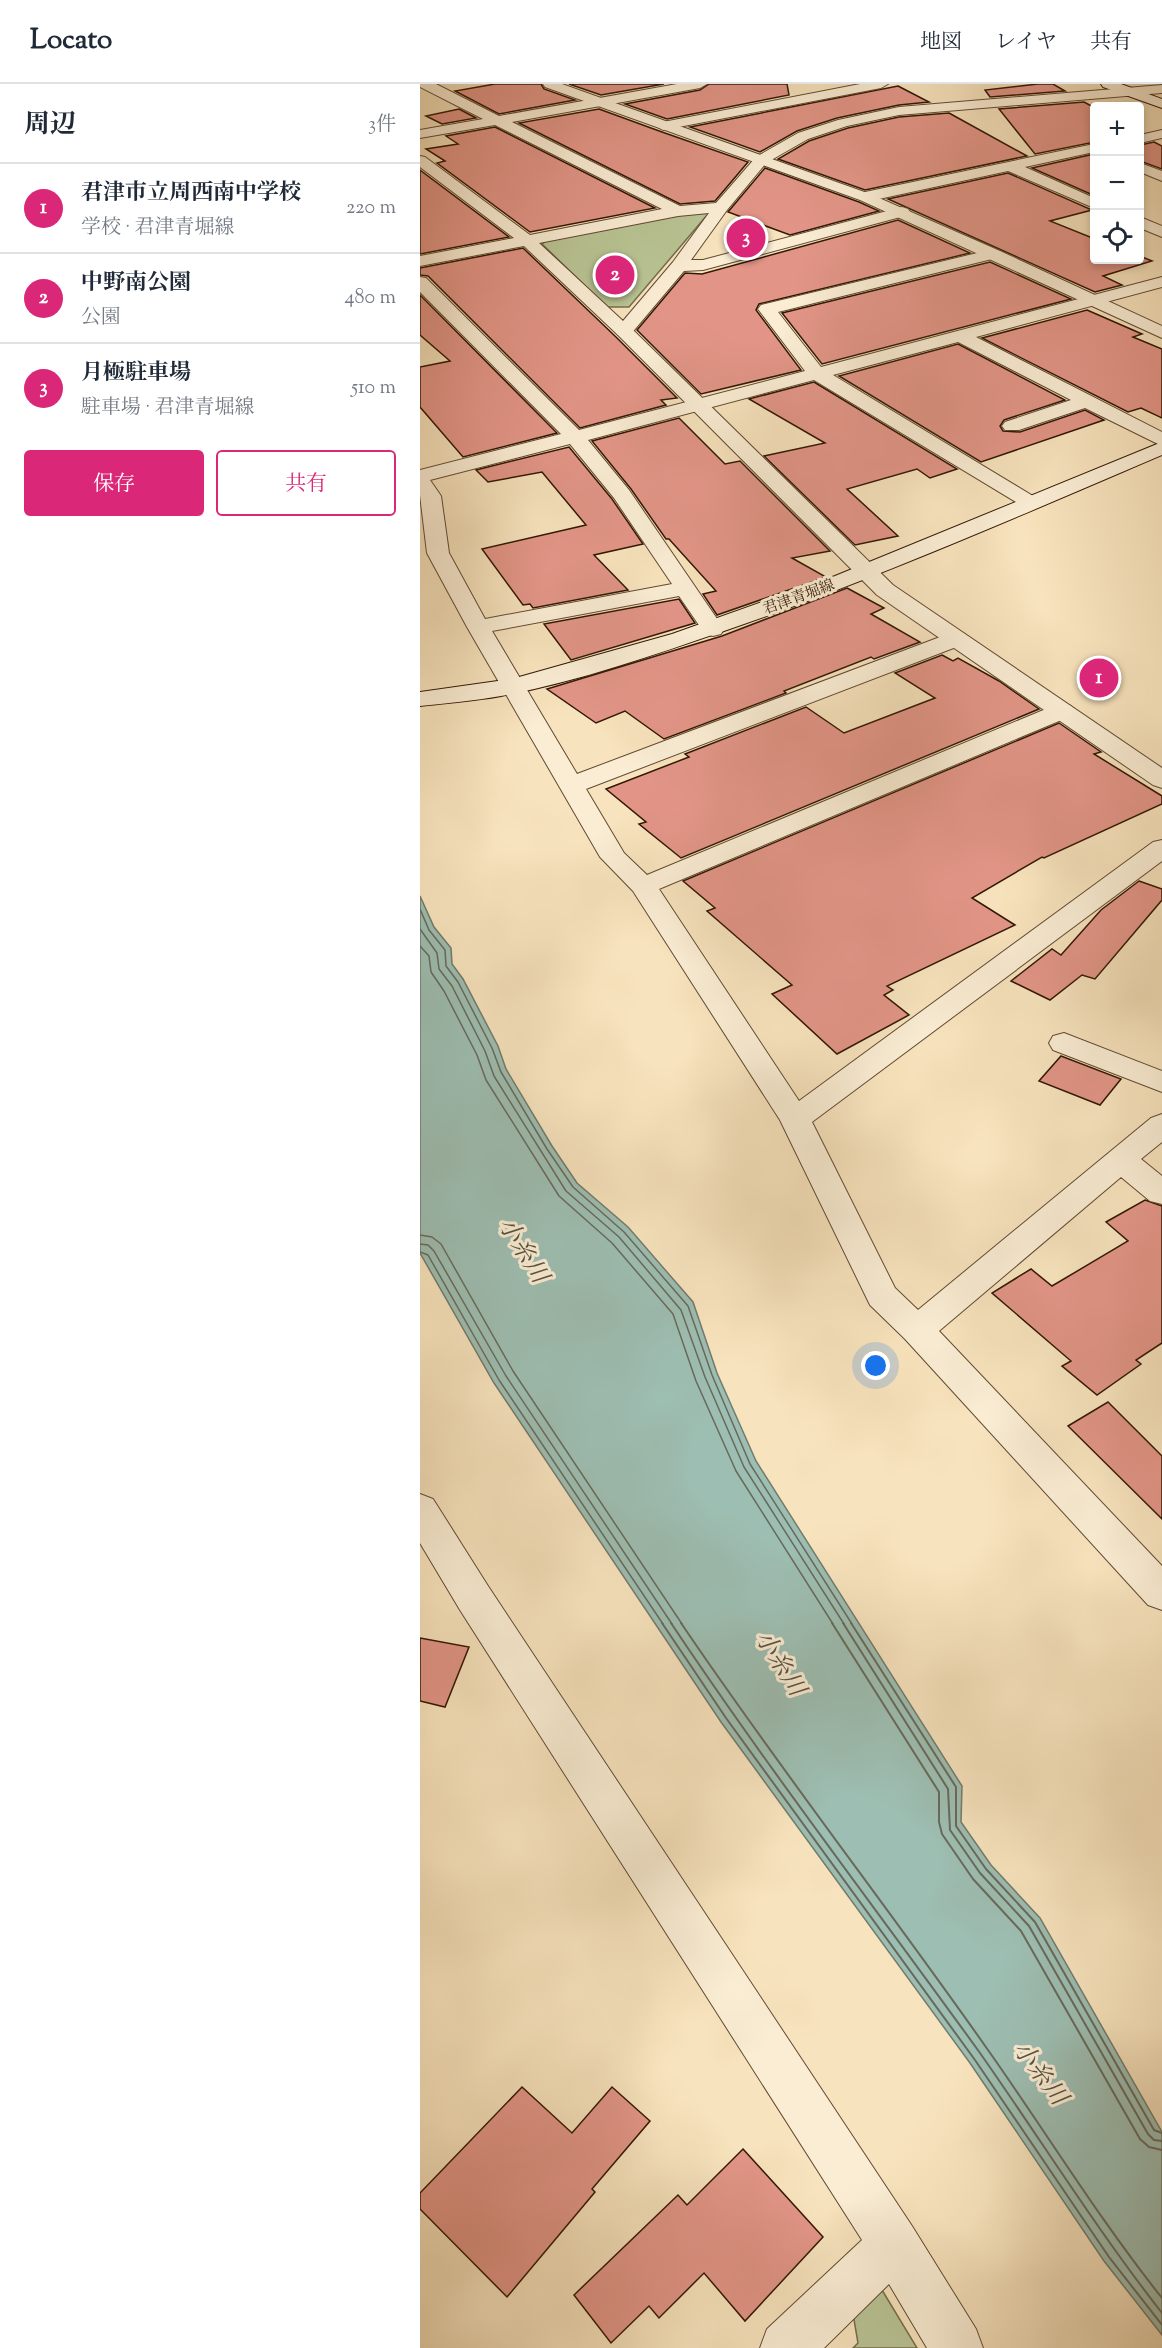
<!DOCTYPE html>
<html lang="ja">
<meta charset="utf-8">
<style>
body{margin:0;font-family:"Sorts Mill Goudy","Noto Serif JP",serif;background:#f2f2f3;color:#1f2937}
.controls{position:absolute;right:18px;top:18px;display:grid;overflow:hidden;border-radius:6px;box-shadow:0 3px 9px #0003}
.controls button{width:54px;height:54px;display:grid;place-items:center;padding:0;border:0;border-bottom:2px solid #e0e1e3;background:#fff;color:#1f2937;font:30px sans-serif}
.you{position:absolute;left:456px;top:1282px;width:21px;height:21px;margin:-15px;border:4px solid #fff;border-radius:50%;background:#1a73e8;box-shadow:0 0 0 9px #1a73e833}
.badge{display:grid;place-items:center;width:39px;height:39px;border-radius:50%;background:#db2777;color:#fff;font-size:20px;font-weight:700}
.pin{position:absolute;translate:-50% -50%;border:3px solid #fff;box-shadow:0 2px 6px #0006}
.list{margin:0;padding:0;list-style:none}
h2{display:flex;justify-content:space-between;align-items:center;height:78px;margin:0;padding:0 24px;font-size:26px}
h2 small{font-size:20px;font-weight:400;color:#747a83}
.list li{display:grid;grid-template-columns:39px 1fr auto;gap:18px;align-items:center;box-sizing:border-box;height:90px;padding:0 24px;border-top:2px solid #e0e1e3}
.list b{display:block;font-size:22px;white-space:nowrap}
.list p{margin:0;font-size:20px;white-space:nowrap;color:#747a83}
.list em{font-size:20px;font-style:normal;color:#747a83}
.actions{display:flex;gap:12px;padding:18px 24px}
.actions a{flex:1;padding:14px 0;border:2px solid #db2777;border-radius:6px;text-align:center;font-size:21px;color:#db2777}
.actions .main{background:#db2777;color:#fff}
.icon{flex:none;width:33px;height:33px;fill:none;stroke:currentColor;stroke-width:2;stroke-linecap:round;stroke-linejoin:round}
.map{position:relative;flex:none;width:742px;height:2264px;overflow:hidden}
header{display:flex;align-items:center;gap:36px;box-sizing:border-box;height:84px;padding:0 30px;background:#fff;border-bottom:2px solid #e0e1e3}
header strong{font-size:28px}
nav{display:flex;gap:33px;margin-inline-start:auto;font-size:21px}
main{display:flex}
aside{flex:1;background:#fff}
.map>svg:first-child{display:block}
.green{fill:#b9c494;stroke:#756e4c;stroke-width:1.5}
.water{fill:#9dbeb2;stroke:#727b6c;stroke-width:1.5}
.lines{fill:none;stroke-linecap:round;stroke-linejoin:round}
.shore-far1{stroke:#676a5b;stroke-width:1.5}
.shore{stroke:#676a5b;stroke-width:2}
.building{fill:#e29587;stroke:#311704;stroke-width:1.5}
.minor-casing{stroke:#624a32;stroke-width:2}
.tertiary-casing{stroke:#624a32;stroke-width:2}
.secondary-casing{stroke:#311704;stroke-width:2}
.minor{fill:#faedd4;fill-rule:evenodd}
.tertiary{fill:#faedd4;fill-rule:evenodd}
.secondary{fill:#faedd4;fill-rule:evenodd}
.labels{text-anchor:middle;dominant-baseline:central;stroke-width:6;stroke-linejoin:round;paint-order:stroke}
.far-street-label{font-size:15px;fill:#311704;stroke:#faedd4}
.near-water-label{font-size:24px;font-style:italic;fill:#575141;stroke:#faedd4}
</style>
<header>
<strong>Locato</strong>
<nav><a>地図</a><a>レイヤ</a><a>共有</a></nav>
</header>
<main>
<aside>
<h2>周辺<small>3件</small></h2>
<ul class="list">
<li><span class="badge">1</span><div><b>君津市立周西南中学校</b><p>学校 · 君津青堀線</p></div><em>220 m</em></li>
<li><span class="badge">2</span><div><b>中野南公園</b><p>公園</p></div><em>480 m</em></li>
<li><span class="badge">3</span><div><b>月極駐車場</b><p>駐車場 · 君津青堀線</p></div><em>510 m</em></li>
</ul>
<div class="actions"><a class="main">保存</a><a>共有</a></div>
</aside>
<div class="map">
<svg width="742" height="2264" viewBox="0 0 742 2264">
<rect width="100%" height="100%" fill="#f7e3bd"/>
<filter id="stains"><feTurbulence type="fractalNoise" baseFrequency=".00333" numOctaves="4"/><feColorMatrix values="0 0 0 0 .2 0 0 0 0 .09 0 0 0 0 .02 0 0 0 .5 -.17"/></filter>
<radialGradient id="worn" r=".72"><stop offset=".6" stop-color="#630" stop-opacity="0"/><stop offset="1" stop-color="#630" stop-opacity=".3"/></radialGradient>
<!-- green -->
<g class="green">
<polygon points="284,127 288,130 209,223 187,223 122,160 128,156"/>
<polygon points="462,2206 497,2264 433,2264 438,2259 430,2212"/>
</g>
<!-- water -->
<polygon class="water" points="0,812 14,843 31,864 32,880 43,895 78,962 86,985 132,1062 157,1099 208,1143 273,1218 297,1289 336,1377 542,1702 541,1738 571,1781 620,1834 742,2048 742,2251 684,2177 550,1979 301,1638 74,1299 0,1169"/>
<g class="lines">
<!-- shore-far1 -->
<g class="shore-far1">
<polyline points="0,825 9,846 25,866 26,882 38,898 72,964 81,988 127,1065 153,1103 204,1148 268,1222 292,1291 330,1380 432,1540"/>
<polyline points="0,845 17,869 19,885 32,902 65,967 74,992 146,1107 199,1153 261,1226 285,1293 324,1383 424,1540"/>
<polyline points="0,862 9,872 11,888 24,907 57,971 66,996 139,1112 192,1159 253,1230 276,1297 316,1387 413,1540"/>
<polyline points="0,1151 12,1153 21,1160 93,1287 262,1540"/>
<polyline points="0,1160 8,1161 14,1167 86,1292 252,1540"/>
<polyline points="0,1168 8,1171 79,1296 243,1540"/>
</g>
<!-- shore -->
<g class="shore">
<polyline points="242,1539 306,1634 555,1976 689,2173 742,2241"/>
<path d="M251,1539c98,147 206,287 309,430 61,87 117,177 182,260"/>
<path d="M261,1539c98,145 206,283 307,427 58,82 111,169 174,248"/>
<polyline points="412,1539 519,1708 519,1738 522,1750 553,1795 601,1847 720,2055 729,2063 742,2066"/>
<polyline points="423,1539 528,1705 530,1746 560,1789 609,1842 728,2050 734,2056 742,2057"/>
<polyline points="431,1539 536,1703 536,1742 566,1785 615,1838 734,2046 742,2049"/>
</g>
</g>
<!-- building -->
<g class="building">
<polygon points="75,0 121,0 124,5 155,16 79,30 35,7"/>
<polygon points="149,0 244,0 181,11"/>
<polygon points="289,0 367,0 369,11 247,35 205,20 280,6"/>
<polygon points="618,0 633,0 645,7 570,13 565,6"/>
<polygon points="478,2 509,18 479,21 417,34 377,47 340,68 270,43"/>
<polygon points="664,18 675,24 675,58 615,70 579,25"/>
<polygon points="39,25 56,34 22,40 6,32"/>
<polygon points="179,25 242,48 328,78 295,117 260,120 99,39"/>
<polygon points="529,29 607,72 445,106 358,75 389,57 428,44 479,33"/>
<polygon points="75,43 235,124 110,148 17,79 25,77 6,65 38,60 26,52"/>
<polygon points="734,58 742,62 742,85 720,77 720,61"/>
<polygon points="674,70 675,112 612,84"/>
<polygon points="345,84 439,118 459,127 370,151 308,128"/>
<polygon points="0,86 89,153 0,170"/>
<polygon points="588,89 672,126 630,137 675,155 675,176 720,176 720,172 732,177 683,192 702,201 675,208 468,115"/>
<polygon points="478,136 550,169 339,220 336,226 381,286 281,310 217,246 265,189 282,190"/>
<polygon points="103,164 196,253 257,314 241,316 246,321 160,344 8,192 0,191 0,184"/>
<polygon points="570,178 651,215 402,280 362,229"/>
<polygon points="0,211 137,349 43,373 0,323 0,283 30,277 0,251"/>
<polygon points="667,226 722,250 713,253 742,265 742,334 721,324 708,328 562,254"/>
<polygon points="538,260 645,316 584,336 580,342 583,347 600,348 665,326 684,336 561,378 419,292"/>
<polygon points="394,298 537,385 510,394 497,385 427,405 478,452 435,461 344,372 405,359 329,315"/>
<polygon points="259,334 305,380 320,377 410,467 372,474 406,493 297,531 283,510 296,507 249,455 246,455 211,405 172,357"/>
<polygon points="149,363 192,415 223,460 174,471 208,506 113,524 110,520 103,521 62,465 166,441 122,388 68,398 56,386"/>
<polygon points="427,504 464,524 451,530 500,558 454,575 451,573 364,607 366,609 244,655 205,627 176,639 127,605 302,552"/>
<polygon points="259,515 275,539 151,576 124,540"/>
<polygon points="522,571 533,577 538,574 579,597 619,625 261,774 219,740 226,738 186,705 269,673 265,670 386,623 424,649 515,614 475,589"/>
<polygon points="639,639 681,668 674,670 742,712 742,720 624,774 622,773 552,814 595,841 467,902 473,906 464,911 489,931 417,970 352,910 372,901 287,827 295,824 263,797"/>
<polygon points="719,797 742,805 742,816 675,895 662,891 630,916 591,897 632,865 641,871 681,826"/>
<polygon points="641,972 701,995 680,1021 619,997"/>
<polygon points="725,1116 742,1122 742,1259 716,1276 721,1280 677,1311 642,1282 651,1277 572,1209 611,1185 632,1202 708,1157 686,1138"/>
<polygon points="688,1318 742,1372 742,1435 648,1342"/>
<polygon points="0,1554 49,1563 25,1623 0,1617"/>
<polygon points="102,2003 152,2049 192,2003 230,2037 172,2105 175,2108 87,2213 0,2125 0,2109"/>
<polygon points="323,2065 403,2153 325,2237 284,2189 239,2234 229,2222 191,2259 154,2211 258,2111 267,2121"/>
</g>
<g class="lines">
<!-- minor casing -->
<g class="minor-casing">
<g id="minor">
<path d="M0,0h16l63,32 178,-32h30l-7,4 -188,34 168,84 36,-3 40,-46 42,-24 40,-13 61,-13 263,-22v8l-263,22 -52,11 -39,13 -42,24 -39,47 -36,50h12l199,-53 6,2 2,3 -2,3 -205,55 -19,1 -54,64h-12l-94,-89 -104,20v-10l94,-18 -94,-71v-11l5,1 105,78 132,-26 -167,-84 -75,13v-8l63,-11 -63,-32zM289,129l-36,49 -50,59 -84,-78 139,-27z"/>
<polygon points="440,0 468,0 461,4 243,46 236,42 243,38"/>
<polygon points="742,46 742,54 720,59 720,51"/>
<polygon points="674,60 674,68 605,83 674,114 674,124 588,87 445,118 437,113 445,108"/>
<polygon points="720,79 742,87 742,97 720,88"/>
<polygon points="720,133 742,142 742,153 720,144"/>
<path d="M574,165l8,5 -2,3 -222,55 43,55 341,-90v10l-186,50 186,95v14l-77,-38 -66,22h-14l-3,-4 3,-4 66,-22 -113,-58 -125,33 205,124 3,4 -3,4 -7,2 -7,-2 -210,-127 -226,60 41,50 95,139 -3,5 -8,2 -8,-2 -26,-38 -187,35 85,143 371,-140 8,-2 8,2 4,5 -4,5 -378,145 38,64 23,22 406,-169 9,-2 9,2 3,5 -3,5 -412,173 140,212 354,-259 9,-2v21l-350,261 83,166 23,22 233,-192 11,-4v28l-21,17 21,17v28l-12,-3 -29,-24 -182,154 223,235v44l-14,-5 -243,-266 -35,-34 -90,-185 -147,-229 -33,-34 -133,-230 -40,-74 -7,-58v-25l141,-36 -141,-142v-15l6,1 153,152 226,-59 -47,-62 3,-4zM150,360l44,54 58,86 -187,35 -36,-66 -8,-57 -11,-16z"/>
<polygon points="644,949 742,987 742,1008 633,966 629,959 633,952"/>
<polygon points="0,1410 13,1415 68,1502 492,2142 556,2245 563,2264 507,2264 469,2200 404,2264 340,2264 347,2245 442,2156 40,1526 0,1459"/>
</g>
</g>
<!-- tertiary casing -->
<g class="tertiary-casing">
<g id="tertiary">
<polygon points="123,0 142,0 450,110 580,167 742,242 742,254 440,116 125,3"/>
<polygon points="204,242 210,243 473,501 742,684 742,704 733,701 457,511 198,251 195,247 198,243"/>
</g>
</g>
<!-- secondary casing -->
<g class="secondary-casing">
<g id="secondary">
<polygon points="681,0 701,0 742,15 742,24 683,3"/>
<path d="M742,358v13c-145,62 -289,125 -438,176 -73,25 -148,51 -223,65 -27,5 -54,7 -81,10v-14l92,-13 160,-45 163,-58z"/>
</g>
</g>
<!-- minor -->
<use href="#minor" class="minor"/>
<!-- tertiary -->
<use href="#tertiary" class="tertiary"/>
<!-- secondary -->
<use href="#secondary" class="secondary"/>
</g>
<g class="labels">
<!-- far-street labels -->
<g class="far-street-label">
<text transform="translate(379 514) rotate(-20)">君津青堀線</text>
</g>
<!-- near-water labels -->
<g class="near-water-label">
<text transform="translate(102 1167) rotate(58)">小糸川</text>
<text transform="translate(359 1580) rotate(58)">小糸川</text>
<text transform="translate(619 1990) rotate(53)">小糸川</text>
</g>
</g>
<rect width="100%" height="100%" filter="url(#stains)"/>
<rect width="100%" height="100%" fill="url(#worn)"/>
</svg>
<div class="controls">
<button>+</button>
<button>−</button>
<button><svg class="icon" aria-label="locate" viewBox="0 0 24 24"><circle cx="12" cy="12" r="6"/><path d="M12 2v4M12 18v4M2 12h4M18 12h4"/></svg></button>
</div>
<div class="you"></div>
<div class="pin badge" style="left:679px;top:594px">1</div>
<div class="pin badge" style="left:195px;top:191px">2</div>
<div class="pin badge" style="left:326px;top:154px">3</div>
</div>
</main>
